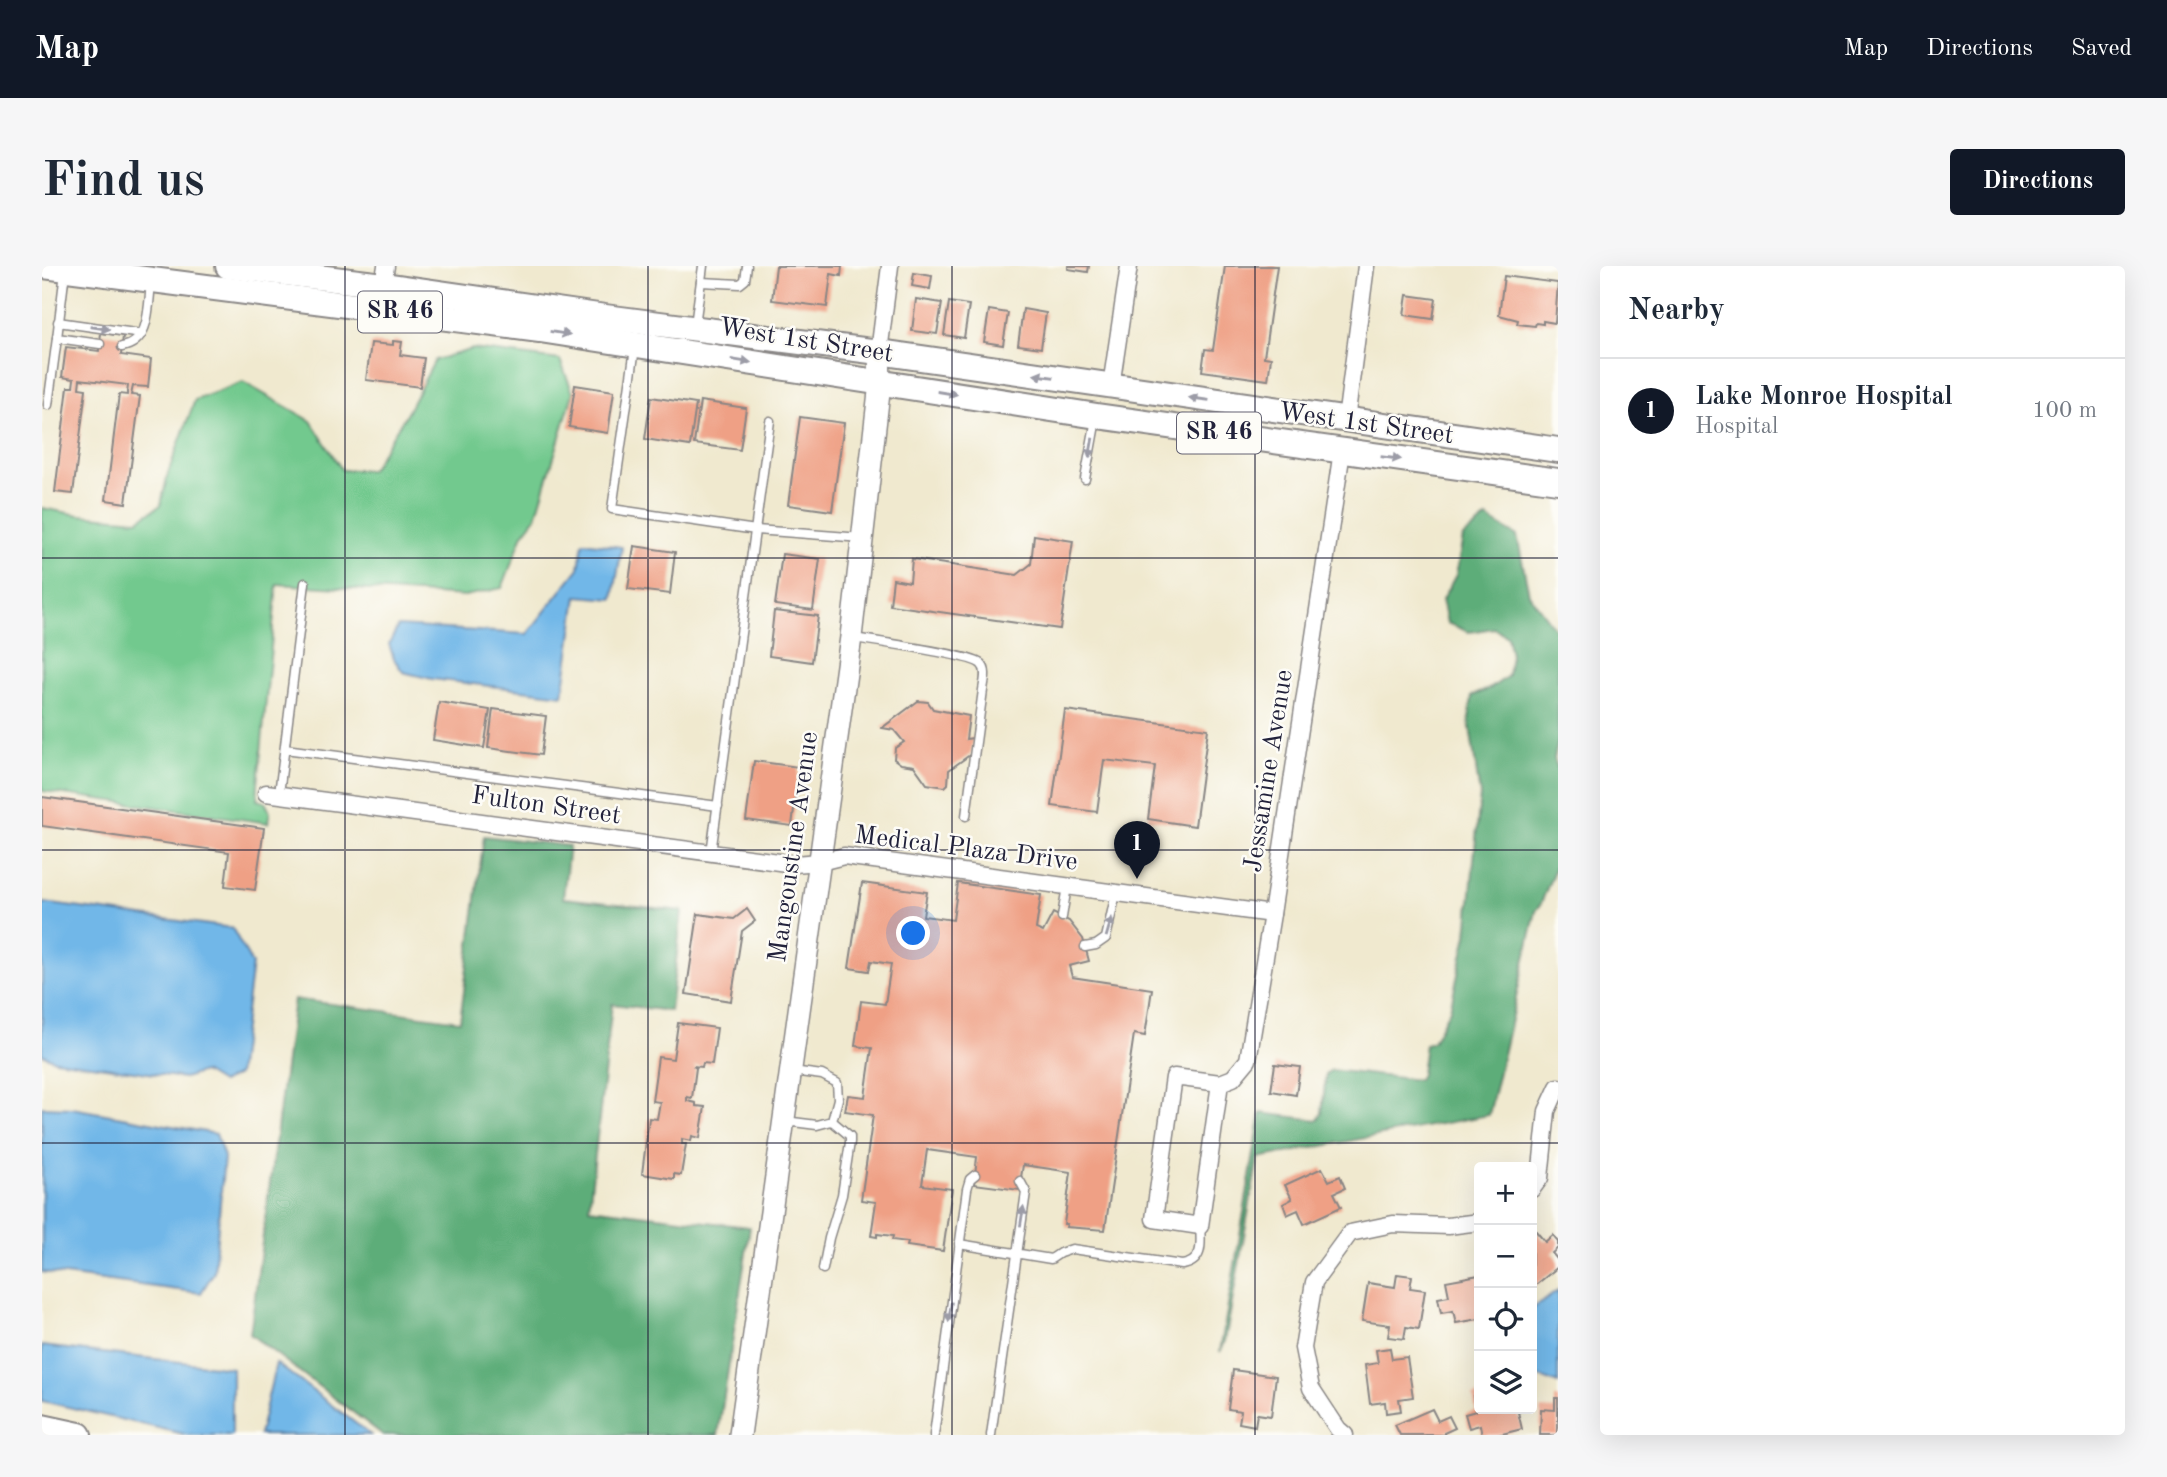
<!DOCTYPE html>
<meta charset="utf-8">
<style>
body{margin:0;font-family:"Old Standard TT",serif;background:#f6f6f7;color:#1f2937}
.controls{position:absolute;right:21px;bottom:21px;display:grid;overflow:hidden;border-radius:7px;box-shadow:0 7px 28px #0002}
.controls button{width:63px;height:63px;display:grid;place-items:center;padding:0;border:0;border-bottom:2px solid #e0e1e3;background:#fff;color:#1f2937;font:35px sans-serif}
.you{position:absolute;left:872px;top:668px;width:24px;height:24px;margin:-18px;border:5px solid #fff;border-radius:50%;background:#1a73e8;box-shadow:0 0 0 10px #1a73e833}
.badge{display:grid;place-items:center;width:46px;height:46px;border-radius:50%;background:#111827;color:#fff;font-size:23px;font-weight:700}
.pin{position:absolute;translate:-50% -58px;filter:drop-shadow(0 2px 4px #0008)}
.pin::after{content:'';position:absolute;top:37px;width:24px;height:21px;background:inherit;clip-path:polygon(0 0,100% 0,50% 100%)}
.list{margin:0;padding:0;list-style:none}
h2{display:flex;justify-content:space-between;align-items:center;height:91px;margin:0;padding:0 28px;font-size:30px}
h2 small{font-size:23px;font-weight:400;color:#747a83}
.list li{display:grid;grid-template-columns:46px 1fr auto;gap:21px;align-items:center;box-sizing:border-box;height:105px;padding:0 28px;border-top:2px solid #e0e1e3}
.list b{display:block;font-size:26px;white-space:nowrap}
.list p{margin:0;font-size:23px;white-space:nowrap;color:#747a83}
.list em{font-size:23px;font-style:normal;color:#747a83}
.icon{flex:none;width:38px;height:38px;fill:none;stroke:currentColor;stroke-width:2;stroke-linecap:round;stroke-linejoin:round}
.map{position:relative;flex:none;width:1516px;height:1169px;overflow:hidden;border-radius:7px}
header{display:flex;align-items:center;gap:42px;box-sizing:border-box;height:98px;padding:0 35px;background:#111827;color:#fff}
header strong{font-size:33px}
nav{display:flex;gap:38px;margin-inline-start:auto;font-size:24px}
.intro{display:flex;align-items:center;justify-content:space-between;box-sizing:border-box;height:168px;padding:0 42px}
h1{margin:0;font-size:49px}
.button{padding:18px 32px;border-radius:7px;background:#111827;color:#fff;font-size:24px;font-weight:700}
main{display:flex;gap:42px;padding:0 42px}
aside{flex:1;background:#fff;border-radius:7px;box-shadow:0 7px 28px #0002}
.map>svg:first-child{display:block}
.green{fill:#72c98e;stroke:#4a7664;stroke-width:2}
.forest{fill:#5dad79;stroke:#40685a;stroke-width:2}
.water{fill:#71b7e8;stroke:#4a6c92;stroke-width:2}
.building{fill:#efa085}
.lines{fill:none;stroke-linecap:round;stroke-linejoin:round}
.lane-casing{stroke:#898685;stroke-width:11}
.street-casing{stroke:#898685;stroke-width:19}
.secondary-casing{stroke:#898685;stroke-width:24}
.primary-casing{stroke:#898685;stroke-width:28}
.lane{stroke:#fff;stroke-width:8}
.street{stroke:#fff;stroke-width:16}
.secondary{stroke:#fff;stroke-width:21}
.primary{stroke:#fff;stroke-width:24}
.oneway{fill:#9c9ca7}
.grid{fill:none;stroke:#22223b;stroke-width:2;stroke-opacity:0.55}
.labels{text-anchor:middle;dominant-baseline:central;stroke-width:5;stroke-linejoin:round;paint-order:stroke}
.shield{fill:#fdfcf7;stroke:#646373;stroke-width:2}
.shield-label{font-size:24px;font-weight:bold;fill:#22223b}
.street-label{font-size:26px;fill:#22223b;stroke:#fdfcf7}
</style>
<header>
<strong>Map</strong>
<nav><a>Map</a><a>Directions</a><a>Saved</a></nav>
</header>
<div class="intro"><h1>Find us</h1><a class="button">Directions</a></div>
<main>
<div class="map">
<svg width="1516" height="1169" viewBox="0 0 1516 1169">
<rect width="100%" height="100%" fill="#fdfcf7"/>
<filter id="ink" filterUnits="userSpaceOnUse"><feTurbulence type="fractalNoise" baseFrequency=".0143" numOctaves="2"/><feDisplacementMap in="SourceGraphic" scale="14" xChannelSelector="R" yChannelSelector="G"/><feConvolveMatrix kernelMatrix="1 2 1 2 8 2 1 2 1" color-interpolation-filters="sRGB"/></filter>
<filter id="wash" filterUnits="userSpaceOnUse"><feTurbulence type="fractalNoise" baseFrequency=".00686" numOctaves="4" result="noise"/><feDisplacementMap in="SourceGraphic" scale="28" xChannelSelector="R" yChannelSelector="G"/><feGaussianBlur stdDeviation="1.57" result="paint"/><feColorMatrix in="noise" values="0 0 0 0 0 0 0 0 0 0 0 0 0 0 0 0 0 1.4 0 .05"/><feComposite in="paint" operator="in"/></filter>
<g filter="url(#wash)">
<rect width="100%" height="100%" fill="#f0e9cf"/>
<!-- green -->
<polygon class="green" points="431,83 518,94 531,127 494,251 481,268 460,322 423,330 235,318 216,518 215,534 223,536 228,546 226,557 0,525 0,242 37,249 96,254 119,239 126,207 153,134 201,116 269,155 300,204 329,204 365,147 393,94"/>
<!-- forest -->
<g class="forest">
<polygon points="1445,252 1475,270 1487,328 1516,367 1516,475 1512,493 1516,503 1516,594 1498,640 1494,645 1447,849 1216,892 1183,1075 1178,1086 1219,847 1276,854 1280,847 1284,808 1289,804 1376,814 1379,808 1383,778 1391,776 1408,743 1425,669 1438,529 1427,454 1430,430 1449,422 1466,410 1469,389 1465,370 1452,362 1427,366 1405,357 1400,334 1414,309 1421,271"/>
<polygon points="442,570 527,580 521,632 640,645 628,745 570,738 547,942 708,961 676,1169 341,1169 208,1068 252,733 418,755"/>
</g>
<!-- water -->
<g class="water">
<polygon points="541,276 580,281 571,333 535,330 521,429 390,413 361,406 352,393 347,378 356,360 485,368 537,302"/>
<polygon points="2,637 190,662 210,698 196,809 179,817 161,806 142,812 13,794 0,788 0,640"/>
<polygon points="0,841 30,842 174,868 182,891 172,1006 159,1027 0,1006"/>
<polygon points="1516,1025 1516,1118 1490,1108 1490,1043"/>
<polygon points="0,1080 190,1102 190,1169 146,1169 0,1135"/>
<polygon points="234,1097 329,1169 217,1169"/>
</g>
<g id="blocks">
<!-- building -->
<g class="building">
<polygon points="734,0 800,0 799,10 789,8 785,41 730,34"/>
<polygon points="1026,0 1047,0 1046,6 1026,3"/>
<polygon points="1183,0 1235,0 1222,91 1229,92 1226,114 1160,105 1163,83 1171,84"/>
<polygon points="872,7 890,10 888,23 870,20"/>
<polygon points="1462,10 1516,17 1513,57 1501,55 1501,58 1494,57 1493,60 1475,58 1476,54 1457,49"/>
<polygon points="1365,29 1394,33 1391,53 1362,49"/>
<polygon points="874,33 900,37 895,68 870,65"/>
<polygon points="907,36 927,39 922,72 902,69"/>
<polygon points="981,43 1004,47 999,82 976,79"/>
<polygon points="947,44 966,47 961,79 942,76"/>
<polygon points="59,67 81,70 79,89 109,93 106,121 91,120 89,129 98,130 84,237 64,234 77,128 85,129 86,119 38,113 37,122 44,123 31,228 13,226 26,121 31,121 32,113 20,111 24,81 57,85"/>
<polygon points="351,75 360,76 358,89 382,92 378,121 324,114 329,77 351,79"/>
<polygon points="533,119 572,125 566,167 527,161"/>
<polygon points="609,131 654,138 648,180 603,173"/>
<polygon points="658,135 704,142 698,184 652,178"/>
<polygon points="758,151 802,157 790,245 746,239"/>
<polygon points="992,269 1031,275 1018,363 848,339 851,313 868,316 870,293 975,309 989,298"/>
<polygon points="592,280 633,286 628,328 586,323"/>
<polygon points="740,288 778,293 771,344 733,339"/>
<polygon points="732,345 776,350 770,396 727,390"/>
<polygon points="876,435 886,436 891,443 927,450 924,473 931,472 929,488 907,504 906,518 903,521 885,518 872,500 859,498 852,493 853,482 862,476 852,464 840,462"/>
<polygon points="397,436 448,444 442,482 391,474"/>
<polygon points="451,443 504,450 499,489 446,482"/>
<polygon points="1023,444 1166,463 1153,560 1106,553 1113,500 1062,494 1055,546 1010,540"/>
<polygon points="712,495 757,501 750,560 704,554"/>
<polygon points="0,531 222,562 213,624 183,620 187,586 0,560"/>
<polygon points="820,617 885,626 881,650 911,654 916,617 999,629 994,663 1001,666 1011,647 1027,655 1041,673 1047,695 1027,700 1030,711 1110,723 1103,770 1092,768 1063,964 1024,961 1025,958 1022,958 1029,906 981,899 977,924 932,918 935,891 885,884 880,919 910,923 901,985 865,980 866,976 850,974 851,970 835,968 835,971 829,970 834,936 819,934 831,849 803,845 806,829 823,831 830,782 813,780 819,735 843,738 849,698 829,695 827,705 807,702"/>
<polygon points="705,643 713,655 700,665 689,735 644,728 656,648 692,653"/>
<polygon points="636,757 675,762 670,798 661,797 660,801 651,800 654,802 650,832 645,831 645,835 654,837 654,840 663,841 658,872 650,870 649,875 640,873 640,878 644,878 639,909 632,908 632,913 600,908 607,852 615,853 618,836 610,835 616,791 631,793"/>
<polygon points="1233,798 1258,801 1254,829 1229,825"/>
<polygon points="1280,902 1287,915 1298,910 1303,922 1292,927 1299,941 1262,958 1256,944 1245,949 1241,938 1250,933 1243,919"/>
<polygon points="1493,964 1503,976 1511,969 1516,975 1516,982 1510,987 1516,994 1516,1001 1490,1022 1490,966"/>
<polygon points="1355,1008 1370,1010 1368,1022 1383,1024 1377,1063 1364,1061 1362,1073 1346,1071 1348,1059 1320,1055 1326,1017 1353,1021"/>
<polygon points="1437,1009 1437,1053 1414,1057 1411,1045 1399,1047 1396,1032 1407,1030 1404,1015"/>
<polygon points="1348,1082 1350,1093 1365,1091 1371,1131 1357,1133 1359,1145 1344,1147 1343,1136 1328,1138 1323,1099 1336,1097 1334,1084"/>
<polygon points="1191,1104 1234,1110 1229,1150 1215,1148 1213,1160 1197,1157 1199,1145 1186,1143"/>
<polygon points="1437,1129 1437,1143 1486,1143 1476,1146 1480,1163 1456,1169 1440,1169 1438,1159 1427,1162 1423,1148 1434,1145 1431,1130"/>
<polygon points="1513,1132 1516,1132 1516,1169 1498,1169 1499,1143 1513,1144"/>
<polygon points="1390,1143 1396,1155 1407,1150 1413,1162 1402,1167 1402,1169 1358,1169 1353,1159"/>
</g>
</g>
</g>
<g filter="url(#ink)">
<use href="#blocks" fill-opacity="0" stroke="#898685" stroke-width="2"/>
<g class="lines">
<!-- lane casing -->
<g class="lane-casing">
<g id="lane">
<polyline points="23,6 15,72 58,78"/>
<polyline points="659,16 698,18 703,14 705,0"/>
<polyline points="16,56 100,68"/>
<polyline points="653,59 661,0"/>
<path d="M80,81c29,-5 26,-41 29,-64"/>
<polyline points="593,82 570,243 714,264 820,272"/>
<polyline points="6,139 15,72"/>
<polyline points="1043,213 1054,153"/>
<path d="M812,372c19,3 118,17 127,26 7,6 3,18 2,26l-17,126"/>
<polyline points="243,483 676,540"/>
<polyline points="237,528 263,317"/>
<polyline points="669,587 728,155"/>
<polyline points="1020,651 1025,620"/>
<polyline points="1043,681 1054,679 1064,672 1074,627"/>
<polyline points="743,855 775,859 790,855 796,833 795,817 780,809 750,805"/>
<path d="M917,978l92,15 9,-6 12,-4 110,16c22,-3 19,-22 18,-39"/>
<polyline points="781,1003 787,972 800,929 808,876 808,870 790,855"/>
<polyline points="892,1169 925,923 928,913 933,909"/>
<polyline points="949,1169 984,926 978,915"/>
</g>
</g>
<!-- street casing -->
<g class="street-casing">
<g id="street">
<polyline points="341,19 344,0"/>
<polyline points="837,86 848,0"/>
<polyline points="1069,120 1087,0"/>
<polyline points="1304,154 1324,0"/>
<polyline points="224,527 752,598 778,596 802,590 1230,648"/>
<polyline points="1178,817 1158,960 1112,953 1132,811 1178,817 1191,812 1206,794 1230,648 1300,185"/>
<polyline points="1490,923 1498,912 1505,845 1516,821"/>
<polyline points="1303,1169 1296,1163 1269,1122 1261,1082 1272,1016 1308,967 1351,958 1406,960 1437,956"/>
</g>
</g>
<!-- secondary casing -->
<g class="secondary-casing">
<polyline id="secondary" points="698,1169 809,371 838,117 837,86"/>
</g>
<!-- primary casing -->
<g class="primary-casing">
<g id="primary">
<polyline points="2,0 498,64 1055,150 1516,215"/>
<polyline points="186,0 341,19 563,51 837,86 1516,184"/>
<polyline points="0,1161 37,1169"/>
</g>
</g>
<!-- lane -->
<use href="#lane" class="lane"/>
<!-- street -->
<use href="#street" class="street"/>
<!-- secondary -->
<use href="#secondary" class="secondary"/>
<!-- primary -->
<use href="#primary" class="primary"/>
</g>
<!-- one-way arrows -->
<defs><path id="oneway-solid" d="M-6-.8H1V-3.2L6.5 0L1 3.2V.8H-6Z" transform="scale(1.75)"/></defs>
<g class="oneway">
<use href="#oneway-solid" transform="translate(58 62) rotate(8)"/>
<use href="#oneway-solid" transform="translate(518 67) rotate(9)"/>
<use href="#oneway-solid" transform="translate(699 95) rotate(9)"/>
<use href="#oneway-solid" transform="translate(1002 110) rotate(-172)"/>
<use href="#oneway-solid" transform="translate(905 127) rotate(9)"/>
<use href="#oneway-solid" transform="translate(1157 133) rotate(-172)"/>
<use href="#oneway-solid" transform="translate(1049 182) rotate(100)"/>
<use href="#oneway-solid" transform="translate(1349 192) rotate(8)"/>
<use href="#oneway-solid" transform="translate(1067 661) rotate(-74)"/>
<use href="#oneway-solid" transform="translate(980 950) rotate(-81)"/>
<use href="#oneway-solid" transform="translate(908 1046) rotate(98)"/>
</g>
</g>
<!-- grid -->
<path class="grid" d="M303,0v1169M606,0v1169M910,0v1169M1213,0v1169M0,292h1516M0,584h1516M0,877h1516"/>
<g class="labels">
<!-- shield labels -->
<g class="shield">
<rect x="316" y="25.5" width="84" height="41" rx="5"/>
<rect x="1135" y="146.5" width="84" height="41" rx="5"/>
</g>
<g class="shield-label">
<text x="358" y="46">SR 46</text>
<text x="1177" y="167">SR 46</text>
</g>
<!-- street labels -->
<g class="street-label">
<text transform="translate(764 75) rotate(9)">West 1st Street</text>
<text transform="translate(1324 158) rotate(8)">West 1st Street</text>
<text transform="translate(1227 505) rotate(-81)">Jessamine Avenue</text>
<text transform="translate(504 540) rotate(8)">Fulton Street</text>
<text transform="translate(752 581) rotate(-82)">Mangoustine Avenue</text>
<text transform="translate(924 583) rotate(7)">Medical Plaza Drive</text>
</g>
</g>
</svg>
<div class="controls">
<button>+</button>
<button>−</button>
<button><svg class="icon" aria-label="locate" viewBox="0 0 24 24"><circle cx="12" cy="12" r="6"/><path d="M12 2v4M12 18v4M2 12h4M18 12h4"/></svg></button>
<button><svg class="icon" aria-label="layers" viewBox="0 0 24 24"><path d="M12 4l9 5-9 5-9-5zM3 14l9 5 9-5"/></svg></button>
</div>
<div class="you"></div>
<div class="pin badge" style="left:1095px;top:613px">1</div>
</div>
<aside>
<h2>Nearby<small></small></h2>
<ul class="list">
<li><span class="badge">1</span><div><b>Lake Monroe Hospital</b><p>Hospital</p></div><em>100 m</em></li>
</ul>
</aside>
</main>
